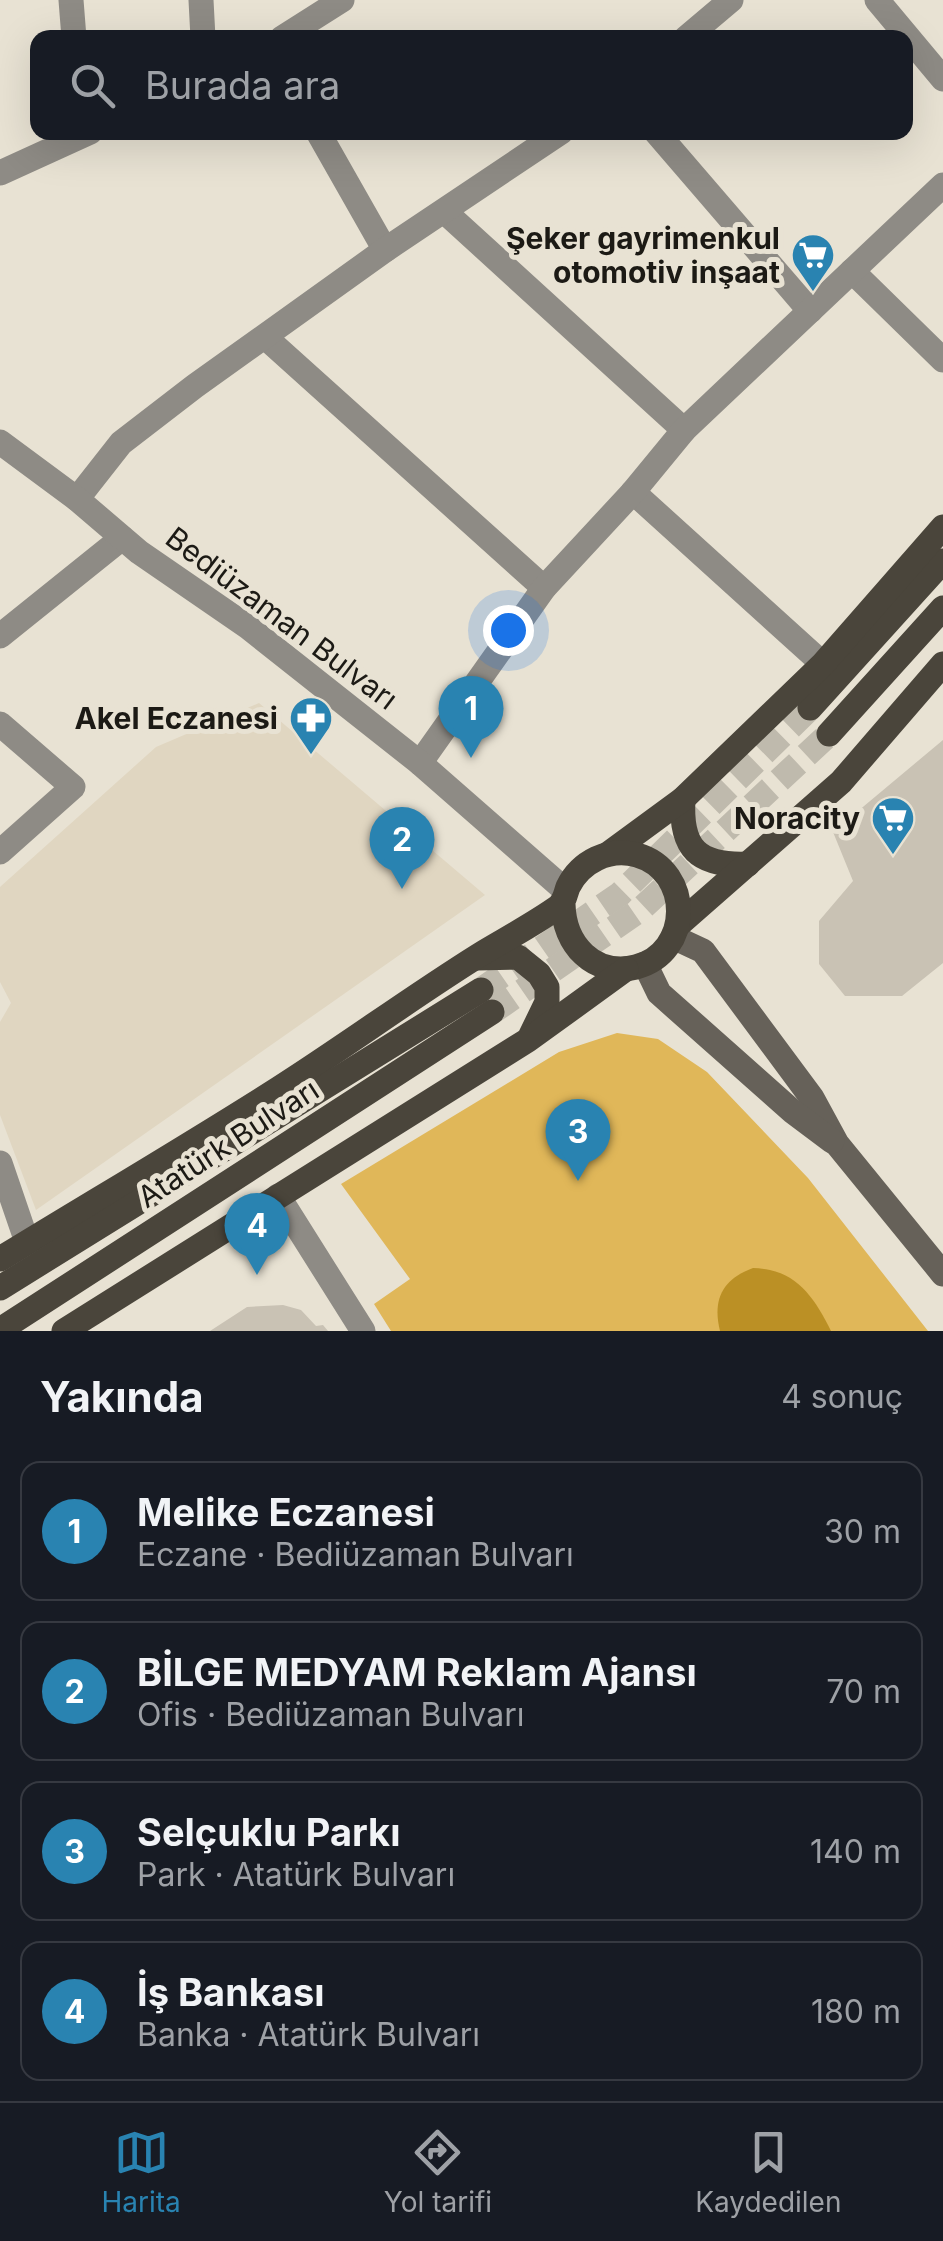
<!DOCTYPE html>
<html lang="tr">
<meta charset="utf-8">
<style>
body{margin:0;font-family:Inter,sans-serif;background:#20242c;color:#f1f3f6}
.you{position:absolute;left:508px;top:630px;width:35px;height:35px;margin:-25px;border:8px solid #fff;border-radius:50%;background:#1a73e8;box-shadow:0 0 0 15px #1a73e833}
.badge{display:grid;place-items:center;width:65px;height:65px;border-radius:50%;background:#2983b1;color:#fff;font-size:32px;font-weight:700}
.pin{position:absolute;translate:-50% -82px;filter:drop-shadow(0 2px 5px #0008)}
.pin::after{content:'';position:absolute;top:52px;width:35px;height:30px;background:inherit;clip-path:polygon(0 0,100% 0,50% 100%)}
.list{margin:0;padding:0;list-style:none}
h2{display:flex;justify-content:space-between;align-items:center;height:130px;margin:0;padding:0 40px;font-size:42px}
h2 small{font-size:32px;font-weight:400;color:#9ea1a6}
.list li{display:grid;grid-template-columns:65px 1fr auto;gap:30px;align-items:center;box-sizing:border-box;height:140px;margin:0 20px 20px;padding:0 20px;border:2px solid #363941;border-radius:20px}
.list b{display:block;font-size:38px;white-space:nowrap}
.list p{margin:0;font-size:32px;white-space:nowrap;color:#9ea1a6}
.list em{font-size:32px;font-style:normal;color:#9ea1a6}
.icon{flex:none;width:55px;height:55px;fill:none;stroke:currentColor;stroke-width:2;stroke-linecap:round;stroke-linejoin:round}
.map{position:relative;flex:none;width:943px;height:1331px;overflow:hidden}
.search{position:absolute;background:#171b24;box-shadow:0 10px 40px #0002;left:30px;right:30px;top:30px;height:110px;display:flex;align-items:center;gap:25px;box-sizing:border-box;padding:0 35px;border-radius:20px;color:#9ea1a6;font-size:38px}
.sheet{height:770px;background:#171b24}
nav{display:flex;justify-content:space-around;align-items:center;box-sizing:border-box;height:140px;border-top:2px solid #363941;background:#171b24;font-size:28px;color:#9ea1a6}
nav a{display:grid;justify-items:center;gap:5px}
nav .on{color:#2983b1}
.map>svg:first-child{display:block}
.built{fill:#e0d6c1}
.green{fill:#e0b759}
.water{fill:#bb9025}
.building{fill:#c9c2b4}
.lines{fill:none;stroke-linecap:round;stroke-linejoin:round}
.primary-tunnel{stroke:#bfbaad;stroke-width:25;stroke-dasharray:25 12;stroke-linecap:butt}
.minor{stroke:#8e8b85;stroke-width:25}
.tertiary{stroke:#8e8b85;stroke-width:25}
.secondary{stroke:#666159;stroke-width:25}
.primary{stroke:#4a453b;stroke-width:25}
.labels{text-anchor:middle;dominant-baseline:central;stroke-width:10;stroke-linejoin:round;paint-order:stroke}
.poi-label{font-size:30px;font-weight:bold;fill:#1c1a15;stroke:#e8e2d3;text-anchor:end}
.street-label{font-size:30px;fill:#1c1a15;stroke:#e8e2d3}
</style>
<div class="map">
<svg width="943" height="1331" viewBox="0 0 943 1331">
<rect width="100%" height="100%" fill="#e8e2d3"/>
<!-- built -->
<polygon class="built" points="259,703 485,895 36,1210 0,1115 0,1022 11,1003 0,982 0,887 156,747"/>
<!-- green -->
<polygon class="green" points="617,1033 658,1039 707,1072 808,1178 928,1331 391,1331 374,1304 410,1279 341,1184 559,1052"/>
<!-- water -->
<path class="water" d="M753,1268c42,1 60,27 78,63h-111c-8,-32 3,-52 33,-63z"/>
<!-- building -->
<g class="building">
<polygon points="943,740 943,963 902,996 845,996 819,964 819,921 853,881 833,832"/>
<polygon points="283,1305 301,1310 316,1326 323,1325 328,1331 210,1331 247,1307"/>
</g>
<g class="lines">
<!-- primary-tunnel -->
<g class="primary-tunnel">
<polyline points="481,990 620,894 810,708"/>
<polyline points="492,1012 640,910 829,734"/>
</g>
<!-- minor -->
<g class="minor">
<polyline points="71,0 74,38"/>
<polyline points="201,0 203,38"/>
<polyline points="877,0 943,79"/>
<polyline points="686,38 731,0"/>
<polyline points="318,132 385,250"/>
<polyline points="656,132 810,311"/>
<polyline points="445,212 684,430"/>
<polyline points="852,271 943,360"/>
<polyline points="265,337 544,588"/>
<polyline points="633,492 823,664"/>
<polyline points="77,499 121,443 195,386 385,250 561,132"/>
<polyline points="0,636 122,538"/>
<polyline points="0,724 73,787 0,852"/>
<polyline points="420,763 544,588 633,492 684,430 943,185"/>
<polyline points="0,1163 27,1242"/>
<polyline points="278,1196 363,1331"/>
</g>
<!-- tertiary -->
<g class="tertiary">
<polyline points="282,38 342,0"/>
<polyline points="0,173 90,132"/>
<polyline points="0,442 77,499 139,552 248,627 420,763 566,891"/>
</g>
<!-- secondary -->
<g class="secondary">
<polyline points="673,937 703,951 812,1098 837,1144 943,1274"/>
<polyline points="645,964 659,993 792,1111 832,1141"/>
</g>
<!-- primary -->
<g class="primary">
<polyline points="810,708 943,561"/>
<polyline points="829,734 943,608"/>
<path d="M683,799c-3,50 15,67 65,65"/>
<polyline points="608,854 683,799 823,664 943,527"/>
<polyline points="678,925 841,782 943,664"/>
<polyline points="477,958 518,957 539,974 547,987 547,1002 531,1035"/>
<path d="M0,1259c93,-57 187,-112 278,-170 69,-44 134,-92 203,-135 25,-15 53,-30 77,-47 7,-6 7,-12 10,-20 12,-25 41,-40 69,-32 56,16 55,98 -1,112 -43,10 -72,-23 -73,-63"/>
<polyline points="0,1288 481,990"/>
<polyline points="0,1330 492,1012"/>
<polyline points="64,1331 528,1040 626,969"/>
</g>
</g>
<!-- icons -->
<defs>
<g id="supermarket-pin" transform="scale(2.25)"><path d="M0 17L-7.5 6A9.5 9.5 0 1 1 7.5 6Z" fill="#2983b1" stroke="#e8e2d3"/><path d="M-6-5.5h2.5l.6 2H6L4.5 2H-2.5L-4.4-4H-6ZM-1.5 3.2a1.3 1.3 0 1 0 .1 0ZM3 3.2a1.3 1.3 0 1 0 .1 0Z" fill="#fff"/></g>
<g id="pharmacy-pin" transform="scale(2.25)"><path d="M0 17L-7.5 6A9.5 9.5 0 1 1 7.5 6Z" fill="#2983b1" stroke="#e8e2d3"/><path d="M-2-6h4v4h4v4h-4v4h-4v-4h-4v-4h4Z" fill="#fff"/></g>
</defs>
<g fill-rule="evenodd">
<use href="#supermarket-pin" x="813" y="255"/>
<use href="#pharmacy-pin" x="311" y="718"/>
<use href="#supermarket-pin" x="893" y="818"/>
</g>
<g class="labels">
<!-- poi labels -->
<g class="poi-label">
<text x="780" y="238">Şeker gayrimenkul<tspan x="780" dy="34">otomotiv inşaat</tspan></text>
<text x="278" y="718">Akel Eczanesi</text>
<text x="860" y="818">Noracity</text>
</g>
<!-- street labels -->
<g class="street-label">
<text transform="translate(282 618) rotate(37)">Bediüzaman Bulvarı</text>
<text transform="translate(228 1143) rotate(-33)">Atatürk Bulvarı</text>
</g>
</g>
</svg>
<div class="you"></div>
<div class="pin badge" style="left:471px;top:758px">1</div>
<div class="pin badge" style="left:402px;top:889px">2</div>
<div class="pin badge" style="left:578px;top:1181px">3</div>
<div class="pin badge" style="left:257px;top:1275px">4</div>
<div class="search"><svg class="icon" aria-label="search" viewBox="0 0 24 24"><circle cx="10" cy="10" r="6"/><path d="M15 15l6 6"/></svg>Burada ara</div>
</div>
<section class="sheet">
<h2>Yakında<small>4 sonuç</small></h2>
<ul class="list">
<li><span class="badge">1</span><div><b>Melike Eczanesi</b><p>Eczane · Bediüzaman Bulvarı</p></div><em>30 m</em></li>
<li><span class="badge">2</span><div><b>BİLGE MEDYAM Reklam Ajansı</b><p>Ofis · Bediüzaman Bulvarı</p></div><em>70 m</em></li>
<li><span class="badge">3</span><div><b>Selçuklu Parkı</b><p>Park · Atatürk Bulvarı</p></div><em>140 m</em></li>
<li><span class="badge">4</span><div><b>İş Bankası</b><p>Banka · Atatürk Bulvarı</p></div><em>180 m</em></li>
</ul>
</section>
<nav>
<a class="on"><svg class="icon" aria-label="map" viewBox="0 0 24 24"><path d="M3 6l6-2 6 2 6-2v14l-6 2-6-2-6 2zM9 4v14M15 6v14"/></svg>Harita</a>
<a><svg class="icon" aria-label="directions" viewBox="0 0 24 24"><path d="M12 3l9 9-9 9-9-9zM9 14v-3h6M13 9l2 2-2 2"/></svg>Yol tarifi</a>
<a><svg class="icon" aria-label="saved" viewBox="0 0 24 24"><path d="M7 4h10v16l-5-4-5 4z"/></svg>Kaydedilen</a>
</nav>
